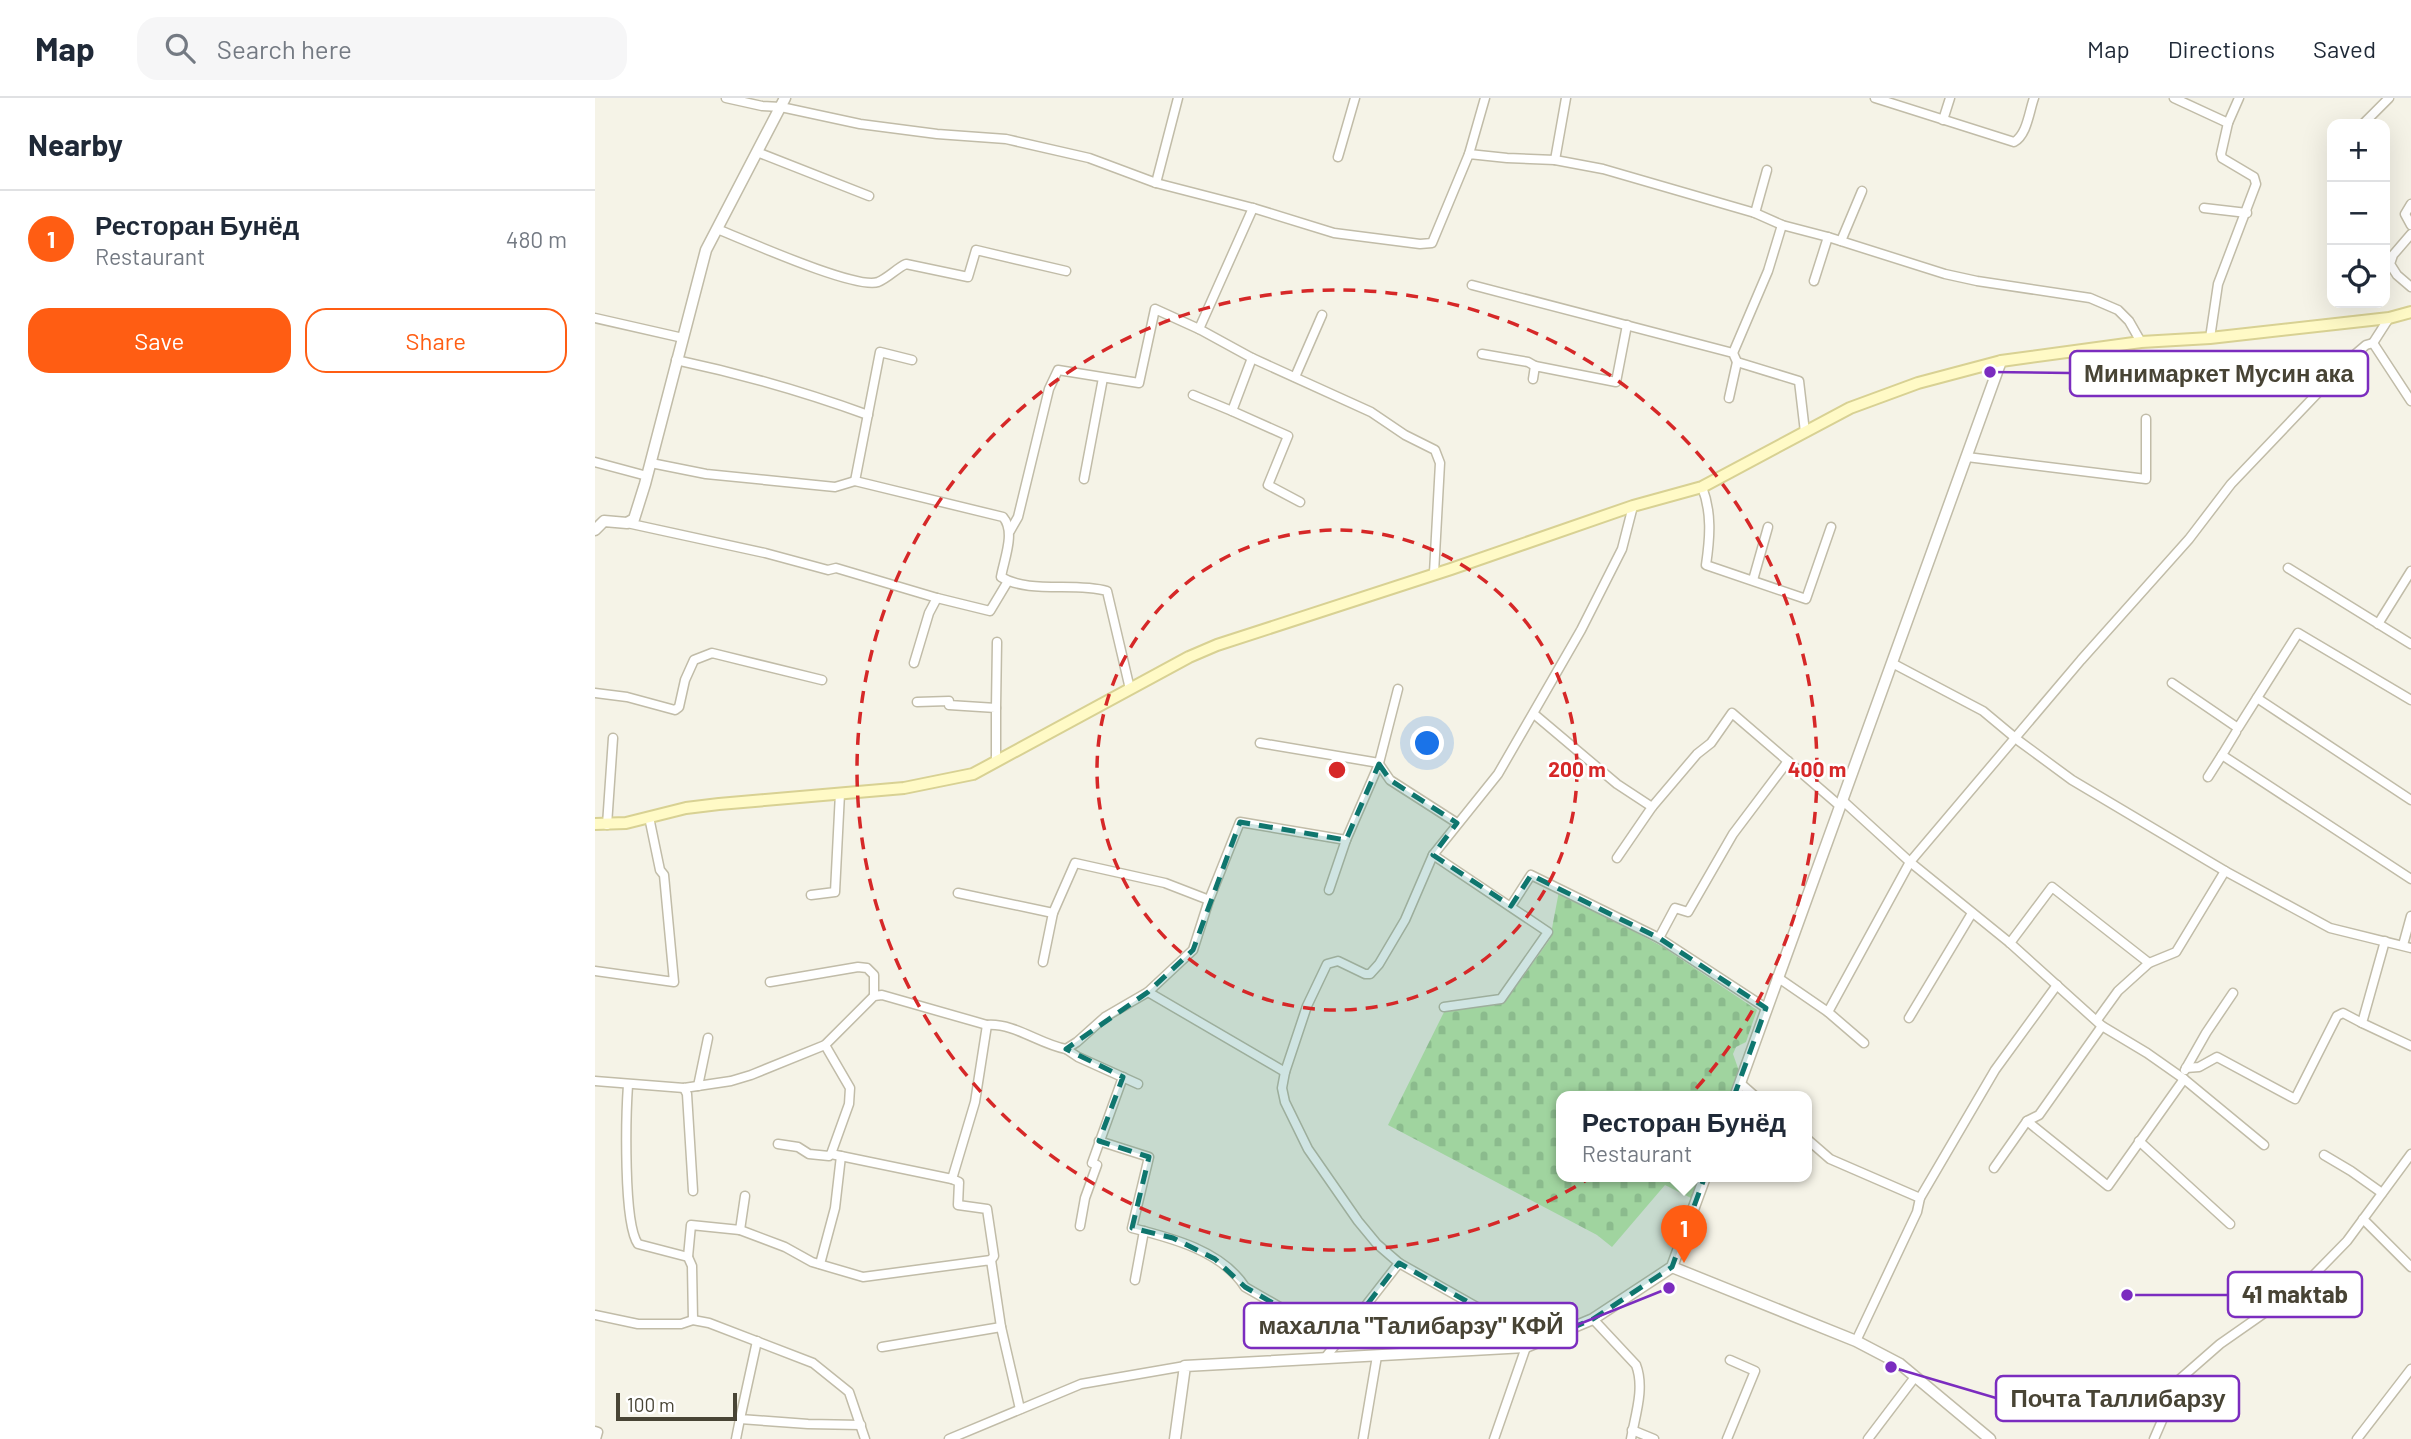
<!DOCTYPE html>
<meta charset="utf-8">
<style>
body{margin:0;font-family:Barlow,sans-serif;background:#f6f6f7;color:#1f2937}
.controls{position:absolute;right:21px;top:21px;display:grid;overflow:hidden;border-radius:14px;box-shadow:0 7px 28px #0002}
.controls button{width:63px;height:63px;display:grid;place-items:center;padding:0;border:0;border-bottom:2px solid #e0e1e3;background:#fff;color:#1f2937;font:35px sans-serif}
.scale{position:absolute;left:21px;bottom:18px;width:121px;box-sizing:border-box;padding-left:7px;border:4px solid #484435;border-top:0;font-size:19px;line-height:24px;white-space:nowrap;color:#484435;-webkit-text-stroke:5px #fff;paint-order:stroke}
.you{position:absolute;left:833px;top:646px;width:24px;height:24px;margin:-18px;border:5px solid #fff;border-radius:50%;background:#1a73e8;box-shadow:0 0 0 10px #1a73e833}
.badge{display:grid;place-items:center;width:46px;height:46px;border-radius:50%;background:#ff5d13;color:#fff;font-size:23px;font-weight:700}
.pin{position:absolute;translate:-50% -58px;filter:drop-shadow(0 2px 4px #0008)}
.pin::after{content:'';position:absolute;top:37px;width:24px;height:21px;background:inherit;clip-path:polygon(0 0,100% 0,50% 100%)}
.popup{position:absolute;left:961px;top:993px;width:256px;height:91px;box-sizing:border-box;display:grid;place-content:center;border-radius:14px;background:#fff;filter:drop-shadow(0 2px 5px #0005);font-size:23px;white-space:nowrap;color:#747a83}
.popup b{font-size:26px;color:#1f2937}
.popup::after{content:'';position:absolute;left:50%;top:100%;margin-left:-14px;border:14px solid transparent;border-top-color:#fff}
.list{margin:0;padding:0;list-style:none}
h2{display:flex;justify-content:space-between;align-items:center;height:91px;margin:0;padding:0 28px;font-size:30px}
h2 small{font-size:23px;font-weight:400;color:#747a83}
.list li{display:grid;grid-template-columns:46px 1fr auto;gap:21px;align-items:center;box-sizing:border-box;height:98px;padding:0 28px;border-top:2px solid #e0e1e3}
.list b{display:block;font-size:26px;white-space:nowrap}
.list p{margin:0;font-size:23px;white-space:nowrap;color:#747a83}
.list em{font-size:23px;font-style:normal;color:#747a83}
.actions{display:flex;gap:14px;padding:21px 28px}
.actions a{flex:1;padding:16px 0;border:2px solid #ff5d13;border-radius:21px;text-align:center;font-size:24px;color:#ff5d13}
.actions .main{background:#ff5d13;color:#fff}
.icon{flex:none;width:38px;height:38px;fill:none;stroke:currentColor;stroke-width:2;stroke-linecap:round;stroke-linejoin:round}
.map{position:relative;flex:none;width:1816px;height:1341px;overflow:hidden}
header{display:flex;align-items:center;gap:42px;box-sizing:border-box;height:98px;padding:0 35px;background:#fff;border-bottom:2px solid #e0e1e3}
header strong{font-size:33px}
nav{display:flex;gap:38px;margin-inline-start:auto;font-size:24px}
.search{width:490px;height:63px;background:#f6f6f7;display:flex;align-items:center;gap:18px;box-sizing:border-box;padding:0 24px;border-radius:21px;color:#747a83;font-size:26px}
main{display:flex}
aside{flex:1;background:#fff}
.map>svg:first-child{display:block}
.cemetery{fill:url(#cemetery-stones)}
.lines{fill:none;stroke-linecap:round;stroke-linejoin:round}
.minor-casing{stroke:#c1bca8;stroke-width:11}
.tertiary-casing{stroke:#c1bca8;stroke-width:13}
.secondary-casing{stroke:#d8d193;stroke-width:14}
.minor{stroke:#fff;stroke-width:8}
.tertiary{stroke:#fff;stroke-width:10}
.secondary{stroke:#fffac6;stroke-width:10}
.marked{fill:#0f766e;fill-opacity:0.2;stroke:#0f766e;stroke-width:5;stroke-dasharray:14 9;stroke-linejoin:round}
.ring{fill:none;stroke:#d62828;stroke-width:3.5;stroke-dasharray:12 9}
.centre{fill:#d62828;stroke:#fff;stroke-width:3.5}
.ring-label{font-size:21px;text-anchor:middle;font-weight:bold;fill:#d62828;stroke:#fff;stroke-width:5;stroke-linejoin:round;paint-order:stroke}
.leader{fill:none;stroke:#7b2cbf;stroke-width:2.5}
.callout-dot{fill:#7b2cbf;stroke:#fff;stroke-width:2.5}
.callout{fill:#fff;stroke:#7b2cbf;stroke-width:2.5}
.callout-label{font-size:24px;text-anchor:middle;font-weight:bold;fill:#484435}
</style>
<header>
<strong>Map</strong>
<div class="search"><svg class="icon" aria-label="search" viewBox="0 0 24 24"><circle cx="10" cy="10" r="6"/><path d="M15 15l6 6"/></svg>Search here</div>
<nav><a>Map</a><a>Directions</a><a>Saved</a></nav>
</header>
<main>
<aside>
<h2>Nearby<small></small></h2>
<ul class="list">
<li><span class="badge">1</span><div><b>Ресторан Бунёд</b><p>Restaurant</p></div><em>480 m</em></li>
</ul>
<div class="actions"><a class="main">Save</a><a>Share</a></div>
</aside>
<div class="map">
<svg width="1816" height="1341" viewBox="0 0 1816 1341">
<defs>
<pattern id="cemetery-stones" width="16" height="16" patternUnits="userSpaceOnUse" patternTransform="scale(1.75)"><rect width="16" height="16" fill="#c5ecac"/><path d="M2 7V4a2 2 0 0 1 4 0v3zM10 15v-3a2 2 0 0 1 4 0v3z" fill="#abcc95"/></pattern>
</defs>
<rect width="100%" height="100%" fill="#f5f3e7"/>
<!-- cemetery -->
<polygon class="cemetery" points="964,793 1068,849 1162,912 1151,944 1141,949 1138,956 1144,973 1134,999 967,999 967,1079 1104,1079 1096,1100 1070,1087 1017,1149 1002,1137 793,1027 850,912 909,905 955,841"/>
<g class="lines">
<!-- minor casing -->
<g class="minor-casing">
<g id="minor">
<polyline points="131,0 167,8 186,9 265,26 342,36 411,41 494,60 561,85 658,110 739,135 825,146 837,145 874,56 912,60 960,62 1008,71 1160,115 1187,127 1233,139 1350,176 1382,183 1495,200 1523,212 1534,223 1546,244"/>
<path d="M1280,0l139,44c13,-7 15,-30 20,-44"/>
<polyline points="1579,0 1633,25"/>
<polyline points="1348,22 1355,0"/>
<polyline points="1768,26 1794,0"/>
<polyline points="162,54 274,98"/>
<polyline points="874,56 890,0"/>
<polyline points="743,59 760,0"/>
<polyline points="960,62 971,0"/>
<polyline points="561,85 583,0"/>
<polyline points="1816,106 1810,116 1816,127"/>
<polyline points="1609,110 1652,115"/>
<polyline points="1160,115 1172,72"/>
<path d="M122,131c28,11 139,61 161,53 10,-4 19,-14 28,-18l62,13 8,-27 90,21"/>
<polyline points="1816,136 1798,157 1795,166 1802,177 1816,189"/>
<polyline points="1246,143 1267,93"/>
<polyline points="1219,183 1233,139"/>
<polyline points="877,187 1138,255 1142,264 1204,283 1210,334"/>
<polyline points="0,220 88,240"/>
<polyline points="1794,220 1778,245 1816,303"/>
<polyline points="1615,240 1623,186 1661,86 1659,79 1627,60 1626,56 1633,25 1644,0"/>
<polyline points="1138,255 1173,173 1187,127"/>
<polyline points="887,256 933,264 940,268"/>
<polyline points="657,260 776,314 810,337 840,352 845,365 839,475"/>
<path d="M81,262c66,14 129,32 192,55"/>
<path d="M317,262l-32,-8 -25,129 148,36c13,15 1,42 -2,60 28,17 74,5 106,14l23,98"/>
<polyline points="700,279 727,217"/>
<polyline points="938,281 940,268 1021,284 1032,227"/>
<polyline points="598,297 637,313 657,260 604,231"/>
<polyline points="1134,300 1142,264"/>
<polyline points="637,313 693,338 673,387 705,404"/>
<polyline points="1372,359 1551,381 1551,321"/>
<polyline points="0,364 52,378"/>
<polyline points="56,365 111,376 240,389 260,383"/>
<polyline points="489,381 508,280"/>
<path d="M1107,389c10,25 8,51 4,78l100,34 25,-72"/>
<polyline points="32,425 170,455 233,472 241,470 342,500 334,515 319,565"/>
<polyline points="415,433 423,419 454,291 463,272 544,285 560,211 604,231 658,110"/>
<polyline points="1693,470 1816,546"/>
<polyline points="1158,482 1173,429"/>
<polyline points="342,500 395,513 413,483"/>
<polyline points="1783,526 1816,473"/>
<polyline points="1297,565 1388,613 1424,643 1477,682 1630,773 1735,830 1816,850"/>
<polyline points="1577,585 1643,630 1703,535 1816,602"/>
<polyline points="0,595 32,599 80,612 84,609 90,582 99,562 117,555 227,582"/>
<polyline points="1662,600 1816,702"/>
<polyline points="322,604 354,603 354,607 401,610 401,664"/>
<polyline points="401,610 402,544"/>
<polyline points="939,616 1022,686 1057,709 1022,760"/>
<polyline points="1641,634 1627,657 1816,781"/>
<polyline points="784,665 803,591"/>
<polyline points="784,666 795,682 862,725"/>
<polyline points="1613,679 1627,657"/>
<polyline points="1247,702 1315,764 1415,845 1507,928 1552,955 1589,981 1669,1047"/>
<polyline points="1057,709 1102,656 1116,645 1137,615 1245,708"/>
<polyline points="12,727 18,640"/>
<polyline points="838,757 953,834 906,901 849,909"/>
<polyline points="734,792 751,742"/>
<polyline points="216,797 240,794 245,695"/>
<polyline points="614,802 645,724 751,742 784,666 784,665 665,645"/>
<polyline points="916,808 936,777 1064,840 1080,810 1093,814 1138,736 1193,663"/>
<polyline points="1064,840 1171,910"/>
<polyline points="1790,843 1767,925 1816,948"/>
<polyline points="1415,845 1457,789 1554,865 1581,854 1630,773"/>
<polyline points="1808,847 1816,818"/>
<polyline points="448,864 458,815"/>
<polyline points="0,873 79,884 69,777 65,772 54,719"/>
<polyline points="1182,879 1233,914 1315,764 1486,562 1594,441 1636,386 1758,258 1771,247 1778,245"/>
<polyline points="175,884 263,869 272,870 279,877 279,898"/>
<polyline points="553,894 690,974"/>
<polyline points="1233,914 1269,945"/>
<polyline points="1314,920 1377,815"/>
<polyline points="1502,922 1523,893 1554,865"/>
<polyline points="230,947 255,990 254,1006 236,1056 357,1081 380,1004 392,927"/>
<polyline points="471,951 483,959 543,986"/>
<polyline points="1591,970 1604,969 1622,959 1700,1001 1742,918 1748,915 1767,925"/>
<polyline points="1590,972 1611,935 1638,895"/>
<path d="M0,983l89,7 47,-7 20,-6 74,-30 49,-49 8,-1 105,30c28,-2 52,19 79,24l11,-7 28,-25 43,-25 45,-42 16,-50 -44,-17 -90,-20 -22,50 -95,-20"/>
<polyline points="1145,985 1161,999"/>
<path d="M33,987c-2,29 -5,138 10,159l50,13 4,9 1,54"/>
<polyline points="103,988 113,940"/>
<polyline points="89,990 92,996 98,1093"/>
<polyline points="1432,1023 1513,1088 1589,981"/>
<polyline points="1212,1041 1235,1061 1325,1100"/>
<path d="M504,1043l50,16 -17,71c40,10 90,23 113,59l94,54"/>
<polyline points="1544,1043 1635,1126"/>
<polyline points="183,1046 203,1049 214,1056 234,1058 236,1056"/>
<polyline points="1729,1057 1756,1073 1787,1095"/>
<polyline points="1399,1070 1432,1023 1444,1017 1507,928"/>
<polyline points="357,1081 364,1084 363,1107 392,1111 399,1158 396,1162"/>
<polyline points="1768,1121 1816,1169"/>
<polyline points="485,1128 490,1100 502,1067 497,1065 528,979"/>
<polyline points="145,1132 190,1149 217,1164 268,1179 396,1162 406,1229 425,1311"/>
<polyline points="93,1159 96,1127 145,1132 150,1098"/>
<polyline points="804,1165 903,1221 931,1249 899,1341"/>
<polyline points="225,1166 240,1110 246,1058"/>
<polyline points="540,1182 549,1133"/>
<polyline points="0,1217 43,1226 86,1226 98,1222 114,1225 218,1265 254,1294 270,1341"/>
<path d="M998,1221l43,46c9,23 -1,51 -5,74"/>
<polyline points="162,1243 145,1321 213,1326 266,1327"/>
<polyline points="1261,1243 1322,1114 1325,1100 1400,972 1462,887"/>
<polyline points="287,1249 406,1229"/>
<polyline points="730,1260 804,1165 782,1146 763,1123 713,1051 690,1004 687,990 690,974 712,908 732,866 743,863 770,876 775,876 784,866 810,822 838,757 903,676 986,532 1027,451 1038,408"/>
<polyline points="1037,1332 1059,1341"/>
<polyline points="0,1333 3,1334 1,1341"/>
<polyline points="141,1341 145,1321"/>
<polyline points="354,1341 486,1286 590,1268"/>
<polyline points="768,1341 782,1258"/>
<polyline points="1132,1341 1160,1273 1135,1262"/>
<polyline points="1273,1341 1320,1279"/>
<polyline points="1559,1341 1585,1281 1625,1246 1708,1188 1752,1143 1816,1056"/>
<polyline points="1762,1341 1816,1271"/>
</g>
</g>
<!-- tertiary casing -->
<g class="tertiary-casing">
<g id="tertiary">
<polyline points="0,432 9,423 32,425 39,421 50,386 111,152 190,0"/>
<polyline points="1140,999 1406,263"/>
<polyline points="1077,1169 1261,1243 1305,1266 1395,1341"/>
<polyline points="580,1341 590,1268 931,1249 998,1221 1077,1169 1110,1079"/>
</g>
</g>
<!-- secondary casing -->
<g class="secondary-casing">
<polyline id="secondary" points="0,726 31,725 91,710 124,706 309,690 378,676 594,559 622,547 856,471 1038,408 1107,389 1255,310 1323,285 1406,263 1546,244 1615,240 1794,220 1816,214"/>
</g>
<!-- minor -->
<use href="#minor" class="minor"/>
<!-- tertiary -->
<use href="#tertiary" class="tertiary"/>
<!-- secondary -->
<use href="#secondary" class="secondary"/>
</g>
<!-- marked area -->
<path class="marked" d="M784,666l11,16 67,43 -24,32 78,51 20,-31 128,63 107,70 -94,259 -79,52 -67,28 -28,-28 -99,-56 -60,78 -94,-54 -30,-28 -42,-21 -41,-10 17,-71 -50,-16 24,-64 -57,-28 82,-57 45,-42 47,-128 106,18z"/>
<!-- distance rings -->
<g class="ring">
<circle cx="742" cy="672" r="240"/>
<circle cx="742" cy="672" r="480"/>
</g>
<circle cx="742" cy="672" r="10" class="centre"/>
<g class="ring-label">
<text x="982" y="679">200 m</text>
<text x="1222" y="679">400 m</text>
</g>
<!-- callouts -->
<path class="leader" d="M1395 274L1475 275M1532 1197L1633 1197M1074 1190L982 1227M1296 1269L1401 1300"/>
<g class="callout-dot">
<circle cx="1395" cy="274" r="7"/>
<circle cx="1532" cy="1197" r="7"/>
<circle cx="1074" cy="1190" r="7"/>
<circle cx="1296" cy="1269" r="7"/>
</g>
<g class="callout">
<rect x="1475" y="253" width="298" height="45" rx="7"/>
<rect x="1633" y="1174" width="134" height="45" rx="7"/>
<rect x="649" y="1205" width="333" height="45" rx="7"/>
<rect x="1401" y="1278" width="243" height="45" rx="7"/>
</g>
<g class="callout-label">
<text x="1624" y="284">Минимаркет Мусин ака</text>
<text x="1700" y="1205">41 maktab</text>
<text x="816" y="1236">махалла "Талибарзу" КФЙ</text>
<text x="1523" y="1309">Почта Таллибарзу</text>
</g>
</svg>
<div class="controls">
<button>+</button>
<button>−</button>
<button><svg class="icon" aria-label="locate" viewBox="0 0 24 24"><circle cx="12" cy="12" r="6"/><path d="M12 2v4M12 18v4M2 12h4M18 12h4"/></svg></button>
</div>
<div class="scale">100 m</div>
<div class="you"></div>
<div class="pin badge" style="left:1089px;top:1165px">1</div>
<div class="popup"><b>Ресторан Бунёд</b>Restaurant</div>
</div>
</main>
